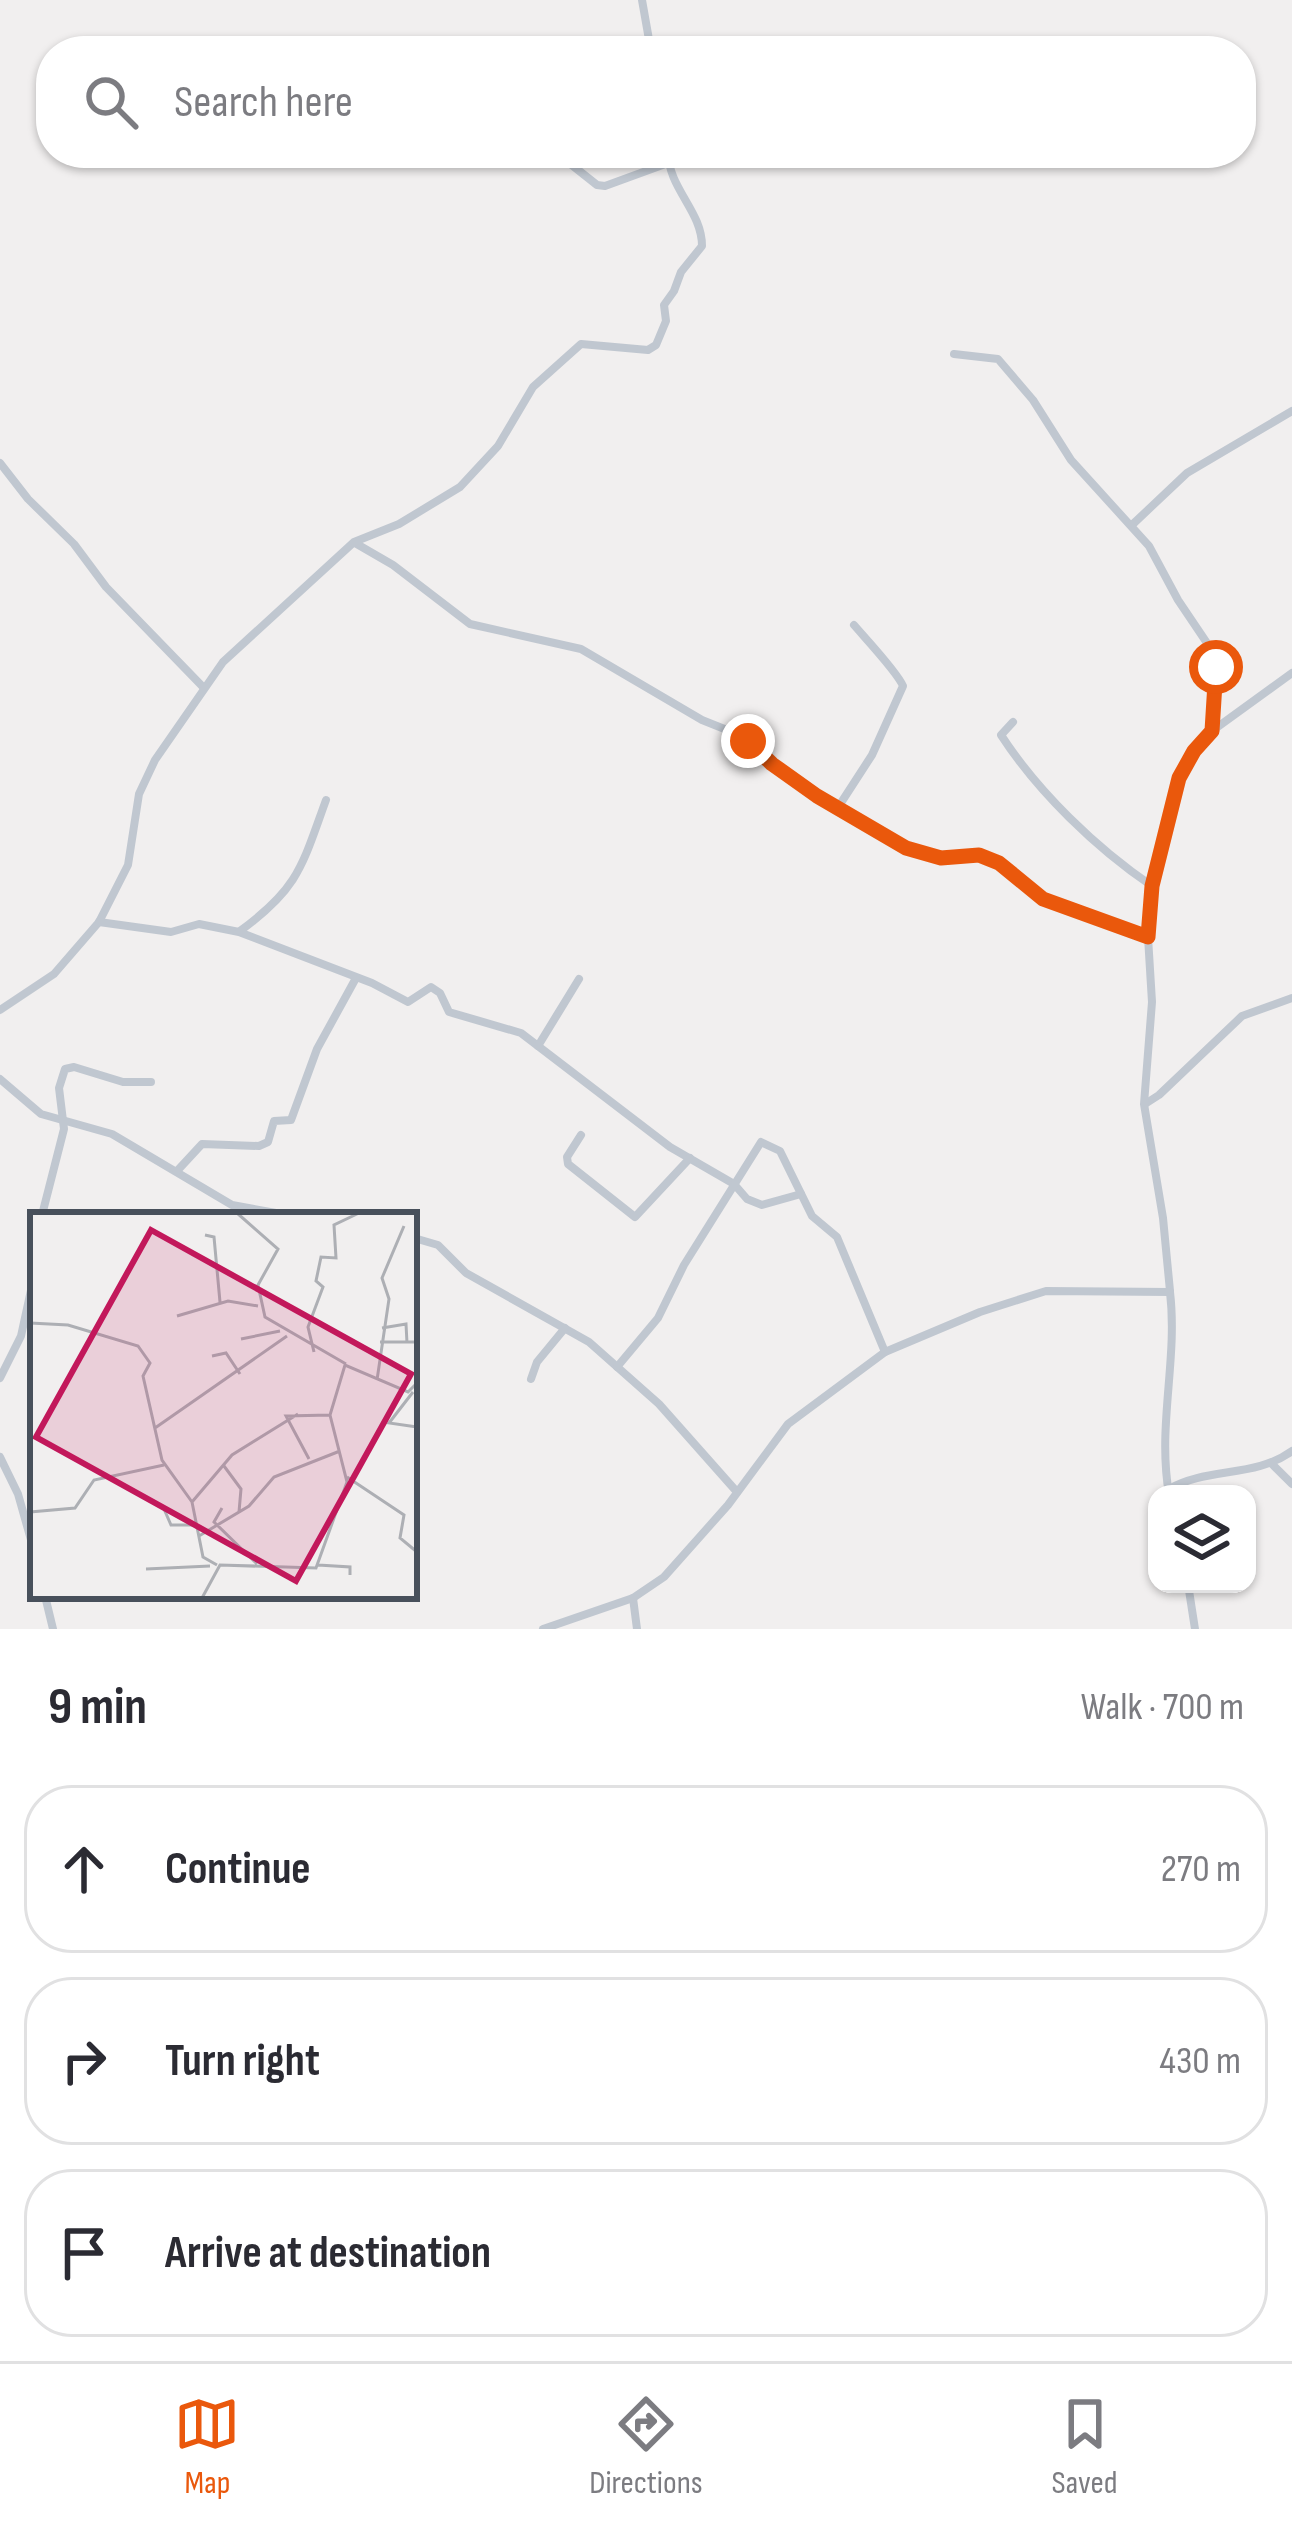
<!DOCTYPE html>
<meta charset="utf-8">
<style>
body{margin:0;font-family:"Sofia Sans Condensed",sans-serif;background:#f7f7f7;color:#2b2b33}
.controls{position:absolute;right:36px;bottom:36px;display:grid;overflow:hidden;border-radius:24px;box-shadow:0 3px 9px #0004}
.controls button{width:108px;height:108px;display:grid;place-items:center;padding:0;border:0;border-bottom:3px solid #e1e1e2;background:#fff;color:#2b2b33;font:60px sans-serif}
.stop{position:absolute;width:36px;height:36px;margin:-27px;border:9px solid #ea580c;border-radius:50%;background:#fff}
.stop.end{background:#ea580c;border-color:#fff;box-shadow:0 3px 12px #0008}
.list{margin:0;padding:0;list-style:none}
h2{display:flex;justify-content:space-between;align-items:center;height:156px;margin:0;padding:0 48px;font-size:51px}
h2 small{font-size:39px;font-weight:400;color:#7c7c81}
.list li{display:grid;grid-template-columns:78px 1fr auto;gap:36px;align-items:center;box-sizing:border-box;height:168px;margin:0 24px 24px;padding:0 24px;border:3px solid #e1e1e2;border-radius:48px}
.list b{display:block;font-size:45px;white-space:nowrap}
.list em{font-size:39px;font-style:normal;color:#7c7c81}
.icon{flex:none;width:66px;height:66px;fill:none;stroke:currentColor;stroke-width:2;stroke-linecap:round;stroke-linejoin:round}
.map{position:relative;flex:none;width:1292px;height:1629px;overflow:hidden}
.search{position:absolute;background:#fff;box-shadow:0 3px 9px #0004;left:36px;right:36px;top:36px;height:132px;display:flex;align-items:center;gap:30px;box-sizing:border-box;padding:0 42px;border-radius:48px;color:#7c7c81;font-size:45px}
.sheet{height:732px;background:#fff}
nav{display:flex;justify-content:space-around;align-items:center;box-sizing:border-box;height:168px;border-top:3px solid #e1e1e2;background:#fff;font-size:33px;color:#7c7c81}
nav a{display:grid;justify-items:center;gap:6px}
nav .on{color:#ea580c}
.map>svg:first-child{display:block}
.lines{fill:none;stroke-linecap:round;stroke-linejoin:round}
.minor{stroke:#c0c7d0;stroke-width:8}
.route{stroke:#ea580c;stroke-width:15}
.inset-road{fill:none;stroke:#adafb4;stroke-width:3}
.view{fill:#c2185b;fill-opacity:0.15;stroke:#c2185b;stroke-width:6}
.inset-edge{fill:none;stroke:#48505b;stroke-width:6}
</style>
<div class="map">
<svg width="1292" height="1629" viewBox="0 0 1292 1629">
<rect width="100%" height="100%" fill="#f1efef"/>
<g class="lines">
<!-- minor -->
<g class="minor">
<polyline points="642,0 651,51"/>
<polyline points="568,162 597,185 605,186 668,163"/>
<polyline points="954,354 998,359 1033,400 1071,460 1149,546 1178,600 1211,649 1216,660 1212,731"/>
<polyline points="0,463 28,499 74,544 106,587 203,687"/>
<polyline points="1133,524 1187,473 1292,411"/>
<polyline points="355,543 393,565 470,624 581,649 702,720 737,734 817,796 906,848 941,858 979,855 1008,870 1043,899 1148,937"/>
<path d="M1013,722l-12,13c37,57 95,113 151,151"/>
<path d="M837,809l35,-54 31,-69c-5,-13 -37,-47 -49,-61"/>
<polyline points="99,922 171,932 199,924 239,932 372,983 408,1002 431,987 440,993 449,1012 521,1033 670,1147 734,1184 747,1199 762,1205 801,1194"/>
<path d="M240,931c59,-43 62,-65 86,-131"/>
<path d="M0,1010l54,-36 45,-52 29,-57 11,-71 16,-34 68,-98 131,-120 45,-18 61,-37 38,-41 35,-59 48,-43 67,6 8,-5 10,-24 -2,-16 10,-14 7,-19 21,-26c0,-35 -33,-57 -34,-93"/>
<polyline points="538,1046 579,979"/>
<polyline points="0,1079 41,1114 112,1134 232,1205 287,1215"/>
<polyline points="1145,1104 1159,1095 1242,1016 1292,998"/>
<polyline points="581,1135 567,1157 568,1164 635,1217 690,1158"/>
<polyline points="177,1171 202,1144 259,1146 268,1142 274,1121 291,1120 317,1049 356,978"/>
<polyline points="42,1215 64,1129 59,1088 65,1069 74,1067 123,1082 151,1082"/>
<polyline points="414,1238 438,1245 466,1273 589,1342 659,1404 737,1492"/>
<polyline points="1170,1291 1163,1218 1144,1104 1152,1002 1148,937 1152,886 1179,778 1194,751 1212,731 1292,673"/>
<polyline points="617,1367 658,1318 684,1265 761,1142 780,1151 812,1216 837,1237 885,1352"/>
<polyline points="0,1378 21,1336 33,1281"/>
<polyline points="531,1379 537,1362 565,1328"/>
<polyline points="0,1457 18,1494 33,1547"/>
<polyline points="1272,1464 1292,1484"/>
<path d="M1169,1489c38,-22 86,-11 123,-38"/>
<polyline points="1188,1584 1195,1629"/>
<polyline points="45,1596 53,1629"/>
<polyline points="633,1598 637,1629"/>
<path d="M543,1629l90,-31 31,-21 64,-72 60,-81 97,-72 95,-40 66,-21 124,1c8,68 -13,134 -1,202"/>
</g>
</g>
<g class="lines">
<!-- route -->
<polyline class="route" points="748,741 772,764 817,796 906,848 941,858 979,855 999,863 1043,899 1148,937 1152,886 1179,778 1194,751 1212,731 1216,667"/>
</g>
<!-- overview -->
<g transform="translate(30 1212)">
<rect width="387" height="387" fill="#f1efef"/>
<path class="inset-road" d="M207,1l41,36 -20,36 7,32 81,47M175,23l9,2 6,65M147,104l51,-15 30,5M0,111l38,2 70,21 12,17 -7,13 19,84 30,42 11,55 14,8M352,116l24,-4 1,19M211,127l39,-8M350,130h37M284,140l-6,-25 15,-40 -7,-6 5,-24 15,1 -2,-33 25,-12M182,144l14,-3 14,21M347,168l12,-81 -7,-21 22,-52M383,180l-24,31 28,4M125,216l132,-92M279,247l-23,-43 44,-1M194,254l17,23 -2,23M317,265l57,38 -4,23 17,14M162,290l40,-47 66,-41M192,296l-8,14 43,42M134,297l7,16h27M0,300l45,-4 19,-28 70,-15M169,324l50,-30 25,-29 66,-26M288,353l32,2v8M116,357l64,-3M172,386l18,-33 96,3 31,-86 -17,-67 15,-50 63,27 9,-9"/>
<path class="view" d="M121,18l260,144 -115,207 -260,-144z"/>
<rect width="387" height="387" class="inset-edge"/>
</g>
</svg>
<div class="controls">
<button><svg class="icon" aria-label="layers" viewBox="0 0 24 24"><path d="M12 4l9 5-9 5-9-5zM3 14l9 5 9-5"/></svg></button>
</div>
<div class="stop" style="left:1216px;top:667px"></div>
<div class="stop end" style="left:748px;top:741px"></div>
<div class="search"><svg class="icon" aria-label="search" viewBox="0 0 24 24"><circle cx="10" cy="10" r="6"/><path d="M15 15l6 6"/></svg>Search here</div>
</div>
<section class="sheet">
<h2>9 min<small>Walk · 700 m</small></h2>
<ul class="list">
<li><svg class="icon" aria-label="ahead" viewBox="0 0 24 24"><path d="M12 20V5M6 11l6-6 6 6"/></svg><div><b>Continue</b></div><em>270 m</em></li>
<li><svg class="icon" aria-label="right" viewBox="0 0 24 24"><path d="M7 20v-9h11M14 6l5 5-5 5"/></svg><div><b>Turn right</b></div><em>430 m</em></li>
<li><svg class="icon" aria-label="arrive" viewBox="0 0 24 24"><path d="M6 21V4h12l-3 4 3 4H6"/></svg><div><b>Arrive at destination</b></div></li>
</ul>
</section>
<nav>
<a class="on"><svg class="icon" aria-label="map" viewBox="0 0 24 24"><path d="M3 6l6-2 6 2 6-2v14l-6 2-6-2-6 2zM9 4v14M15 6v14"/></svg>Map</a>
<a><svg class="icon" aria-label="directions" viewBox="0 0 24 24"><path d="M12 3l9 9-9 9-9-9zM9 14v-3h6M13 9l2 2-2 2"/></svg>Directions</a>
<a><svg class="icon" aria-label="saved" viewBox="0 0 24 24"><path d="M7 4h10v16l-5-4-5 4z"/></svg>Saved</a>
</nav>
